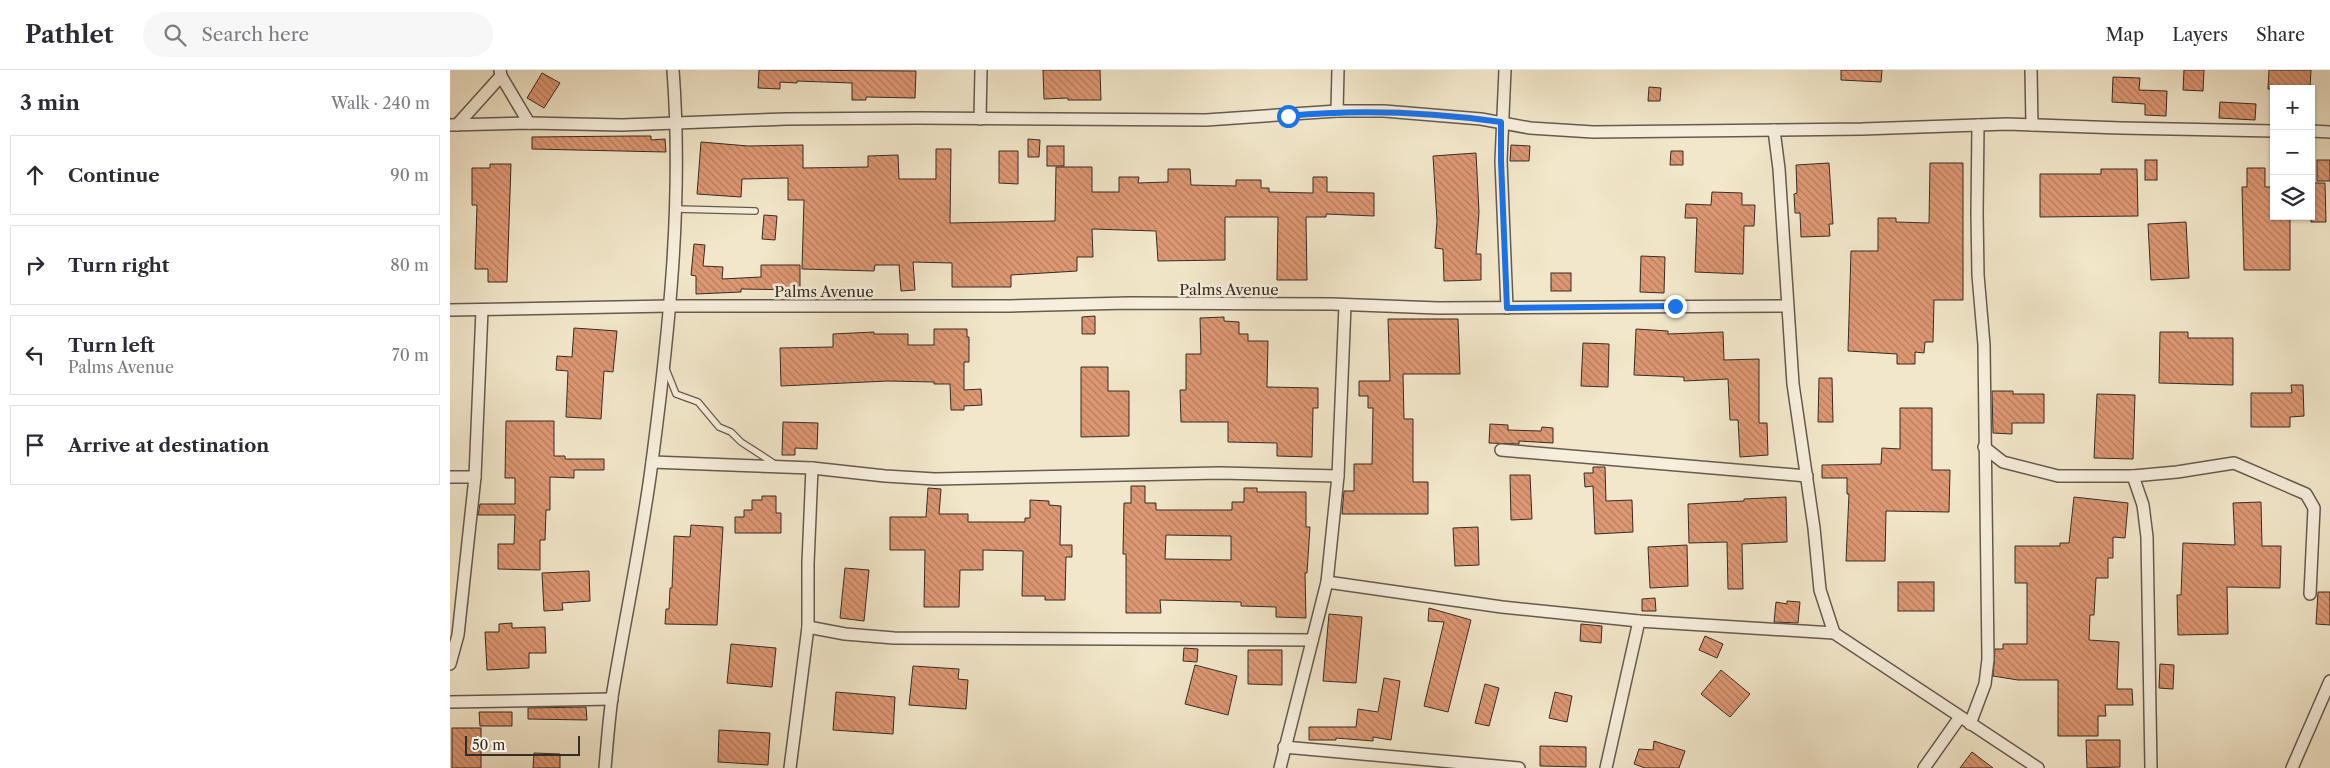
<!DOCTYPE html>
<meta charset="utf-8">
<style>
body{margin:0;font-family:"Libre Caslon Text",serif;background:#f7f7f7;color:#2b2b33}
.controls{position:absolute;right:15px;top:15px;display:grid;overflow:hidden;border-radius:0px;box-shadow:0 1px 4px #0004}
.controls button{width:45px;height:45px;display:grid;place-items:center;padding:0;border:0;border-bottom:1px solid #e1e1e2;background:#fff;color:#2b2b33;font:25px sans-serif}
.scale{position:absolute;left:15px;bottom:12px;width:115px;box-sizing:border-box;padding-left:5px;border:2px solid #372b25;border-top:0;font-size:14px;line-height:18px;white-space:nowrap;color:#372b25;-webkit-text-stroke:4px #f7efdd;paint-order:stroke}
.stop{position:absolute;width:15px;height:15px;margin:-11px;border:4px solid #1a73e8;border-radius:50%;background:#fff}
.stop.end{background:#1a73e8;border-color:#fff;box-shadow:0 1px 5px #0008}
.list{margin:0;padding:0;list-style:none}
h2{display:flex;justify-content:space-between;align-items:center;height:65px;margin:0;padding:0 20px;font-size:21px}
h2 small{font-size:16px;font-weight:400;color:#7c7c81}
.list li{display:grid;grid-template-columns:32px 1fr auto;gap:15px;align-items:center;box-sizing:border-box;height:80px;margin:0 10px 10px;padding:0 10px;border:1px solid #e1e1e2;border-radius:0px}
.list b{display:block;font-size:19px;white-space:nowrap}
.list p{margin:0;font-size:16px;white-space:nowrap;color:#7c7c81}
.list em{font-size:16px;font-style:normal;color:#7c7c81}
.icon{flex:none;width:28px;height:28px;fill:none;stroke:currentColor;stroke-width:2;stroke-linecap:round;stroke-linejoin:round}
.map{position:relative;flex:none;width:1880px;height:698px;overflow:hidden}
header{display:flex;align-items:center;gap:30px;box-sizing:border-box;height:70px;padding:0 25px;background:#fff;border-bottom:1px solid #e1e1e2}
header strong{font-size:24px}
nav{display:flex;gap:28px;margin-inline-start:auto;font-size:18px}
.search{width:350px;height:45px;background:#f7f7f7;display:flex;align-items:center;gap:12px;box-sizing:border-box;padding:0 18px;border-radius:28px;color:#7c7c81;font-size:19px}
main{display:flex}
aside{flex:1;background:#fff}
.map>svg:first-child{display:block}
.building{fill:url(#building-back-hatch);stroke:#372b25;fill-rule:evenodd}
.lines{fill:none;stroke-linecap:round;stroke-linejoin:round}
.service-casing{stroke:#665a4e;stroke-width:8}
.minor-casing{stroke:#665a4e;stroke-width:14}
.service{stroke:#f7efdd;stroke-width:5.5}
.minor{stroke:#f7efdd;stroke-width:11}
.route{stroke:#1a73e8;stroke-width:6}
.labels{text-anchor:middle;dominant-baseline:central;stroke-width:5;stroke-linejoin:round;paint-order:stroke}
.street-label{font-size:15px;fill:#372b25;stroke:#f7efdd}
</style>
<header>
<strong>Pathlet</strong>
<div class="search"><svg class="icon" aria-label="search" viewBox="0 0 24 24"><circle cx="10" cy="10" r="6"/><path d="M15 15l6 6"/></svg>Search here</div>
<nav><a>Map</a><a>Layers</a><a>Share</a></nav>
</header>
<main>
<aside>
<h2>3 min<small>Walk · 240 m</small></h2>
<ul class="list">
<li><svg class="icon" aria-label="ahead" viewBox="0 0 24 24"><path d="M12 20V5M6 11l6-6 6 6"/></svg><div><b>Continue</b></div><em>90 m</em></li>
<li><svg class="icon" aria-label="right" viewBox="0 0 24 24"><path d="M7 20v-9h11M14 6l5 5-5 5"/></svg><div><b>Turn right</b></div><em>80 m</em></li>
<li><svg class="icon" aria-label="left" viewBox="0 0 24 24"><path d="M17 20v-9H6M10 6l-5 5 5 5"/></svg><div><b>Turn left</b><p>Palms Avenue</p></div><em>70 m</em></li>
<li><svg class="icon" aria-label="arrive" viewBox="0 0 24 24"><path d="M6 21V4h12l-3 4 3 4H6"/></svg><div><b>Arrive at destination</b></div></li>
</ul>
</aside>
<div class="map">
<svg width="1880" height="698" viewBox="0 0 1880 698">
<defs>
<pattern id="building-back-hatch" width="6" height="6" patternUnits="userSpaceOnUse" patternTransform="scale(1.25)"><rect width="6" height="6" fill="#de9873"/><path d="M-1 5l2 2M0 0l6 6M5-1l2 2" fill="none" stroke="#b57c5e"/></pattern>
</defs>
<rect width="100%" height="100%" fill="#f2e7ca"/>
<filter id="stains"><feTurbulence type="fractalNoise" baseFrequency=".004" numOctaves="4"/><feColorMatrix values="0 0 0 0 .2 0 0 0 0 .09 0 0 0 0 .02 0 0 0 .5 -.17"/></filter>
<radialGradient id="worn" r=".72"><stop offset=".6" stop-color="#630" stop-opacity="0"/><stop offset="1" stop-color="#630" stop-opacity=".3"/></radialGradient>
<!-- building -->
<g class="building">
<polygon points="309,0 466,1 465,28 416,27 416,30 402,30 402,13 347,11 347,13 330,12 330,19 308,18"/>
<polygon points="593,0 650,0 651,30 618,30 618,28 594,29"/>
<polygon points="1391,0 1432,0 1431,12 1391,10"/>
<polygon points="1734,0 1754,0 1753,21 1733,20"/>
<polygon points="1819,0 1861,0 1860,19 1818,19"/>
<polygon points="92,3 110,13 94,38 77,28"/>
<polygon points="1663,7 1690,8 1689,20 1717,21 1716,46 1695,45 1695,34 1662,32"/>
<polygon points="1199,17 1211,18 1210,31 1198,31"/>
<polygon points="1770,32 1806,34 1805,50 1769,48"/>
<polygon points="182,66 201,66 201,70 215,69 216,82 82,79 82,67"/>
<polygon points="578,69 590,70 589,87 578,87"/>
<polygon points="251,72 298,76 353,75 353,98 418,97 418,86 448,85 449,109 486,109 486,79 501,79 500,153 605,151 606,97 642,97 642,122 669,122 669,107 689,107 688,113 718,112 718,99 740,99 741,115 786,116 786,110 811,110 811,118 819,118 819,122 863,123 863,107 877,107 877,122 924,123 924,146 876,144 876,147 856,147 857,210 827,210 828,147 775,147 775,190 708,191 706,161 642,159 643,187 627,187 627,201 561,205 561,217 502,217 502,193 463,192 465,220 451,221 449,195 425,195 424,201 352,199 354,130 338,130 338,108 292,109 291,127 247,124"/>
<polygon points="1061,75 1080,76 1079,91 1060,91"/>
<rect x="597" y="76" width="17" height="20"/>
<polygon points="549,81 568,81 568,114 549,113"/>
<polygon points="1221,81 1233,81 1233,95 1220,95"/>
<polygon points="1026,83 1029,142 1026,184 1031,184 1031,210 994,211 993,179 985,178 987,151 983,86"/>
<rect x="1695" y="90" width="12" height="20"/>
<rect x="1867" y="90" width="13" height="21"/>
<polygon points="1379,93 1383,154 1379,154 1380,166 1351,167 1350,143 1345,143 1344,124 1347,123 1346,95"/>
<polygon points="1480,93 1513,93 1513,230 1484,230 1483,272 1475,272 1474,283 1465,282 1465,294 1447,294 1447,284 1398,281 1401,181 1428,181 1428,148 1446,148 1446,152 1479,153"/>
<polygon points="40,94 61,94 57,212 38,212 38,199 25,199 27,135 22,135 22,98 40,98"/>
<polygon points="1797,98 1815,98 1815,117 1824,117 1824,146 1840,146 1840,200 1794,200 1792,117 1797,117"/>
<polygon points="1651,99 1687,99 1688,146 1590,147 1590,104 1651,104"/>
<polygon points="1861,113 1875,113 1876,152 1861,152"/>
<polygon points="1262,122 1292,123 1292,135 1305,135 1304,156 1294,156 1293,204 1245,202 1247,148 1235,148 1236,134 1261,135"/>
<polygon points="314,145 327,146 325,170 312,169"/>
<polygon points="1736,152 1739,208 1701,210 1698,154"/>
<polygon points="244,174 255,175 253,196 273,197 272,209 311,207 311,195 350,195 350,220 291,219 291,222 246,224 246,206 241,205"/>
<polygon points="1191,186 1215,187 1214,223 1190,222"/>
<rect x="1101" y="203" width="20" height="18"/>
<polygon points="645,246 645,264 632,264 632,247"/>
<polygon points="774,247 774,251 789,252 789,264 798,264 798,271 818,271 817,317 868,318 868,338 863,338 862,387 827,386 827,373 778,372 778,352 731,352 730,320 736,320 736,284 751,284 750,248"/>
<polygon points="938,249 1008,249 1010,304 953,304 954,349 963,349 963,412 978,412 978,444 892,444 894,421 904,421 904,394 922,394 923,338 918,338 918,326 909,326 909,311 940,311"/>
<polygon points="124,258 167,261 163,302 154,301 151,349 116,347 118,301 106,300 107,286 122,287"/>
<polygon points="484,259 517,259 517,267 519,267 519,292 514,292 514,320 531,319 532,335 514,336 514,340 501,340 500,314 484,314 484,312 438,311 331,316 330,278 383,277 383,264 424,262 424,264 458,264 458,275 484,275"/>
<polygon points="1186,259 1218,261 1218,264 1273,262 1274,290 1309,289 1309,353 1317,353 1318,385 1290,387 1288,350 1280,350 1278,309 1234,311 1234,307 1184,305"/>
<polygon points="1710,262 1738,262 1738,268 1783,268 1783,315 1709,313"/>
<polygon points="1133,273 1159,274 1158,317 1131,316"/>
<polygon points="631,297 658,297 658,321 679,321 679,366 631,367"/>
<polygon points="1369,308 1382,308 1383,352 1368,352"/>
<polygon points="1841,315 1853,315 1854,346 1840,347 1840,357 1801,357 1801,323 1842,323"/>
<polygon points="1542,321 1563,321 1563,324 1594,324 1594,353 1562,353 1562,364 1543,363"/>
<polygon points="1647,324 1685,325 1683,389 1644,388"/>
<polygon points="1450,338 1482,338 1482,400 1500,400 1499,442 1436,441 1435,491 1396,491 1399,424 1397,424 1397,408 1372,408 1372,395 1431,394 1432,378 1450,379"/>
<polygon points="56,351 104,351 104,386 115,386 115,389 154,389 154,400 124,400 124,408 100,407 100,440 96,440 95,470 90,470 90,500 48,499 48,474 64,474 65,445 28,445 30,434 65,434 65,408 55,408"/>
<polygon points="333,352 368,353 367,379 345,378 345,385 332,385"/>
<polygon points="1040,354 1058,355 1058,360 1091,361 1092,357 1103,358 1103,373 1069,371 1069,374 1039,373"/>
<polygon points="1143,397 1155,397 1156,431 1182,430 1183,462 1145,464 1143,416 1135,417 1134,403 1143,403"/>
<polygon points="1060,405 1080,405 1082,449 1061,450"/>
<path d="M681,416h14v17h11v7h76v-8h12v-14h13v4h49v35h4l-3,46h-2l1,45 -30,-1v-10l-35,-1v-4l-81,-2 1,13h-35v-59h-3l1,-51h7zM716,465l65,1v24l-66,-1z"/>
<polygon points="478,418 491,419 489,444 518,444 518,452 575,452 575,448 580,448 580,430 599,431 599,435 611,436 610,475 622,475 622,487 616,487 615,530 595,530 595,526 572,526 573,481 533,480 533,500 510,500 509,537 474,537 475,480 440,480 440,447 476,447"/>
<polygon points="312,426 326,426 326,443 331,443 331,463 285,463 285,447 294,447 294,440 302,440 302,430 312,430"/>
<polygon points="1336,427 1337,472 1292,474 1293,519 1278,519 1277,472 1239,473 1238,434 1294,431 1294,429"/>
<polygon points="1624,427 1678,433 1675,468 1663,467 1663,488 1658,488 1658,508 1646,508 1644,545 1640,545 1639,570 1669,572 1667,619 1682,619 1683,635 1655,635 1656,646 1648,646 1648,666 1608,666 1608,610 1568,610 1543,606 1545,579 1553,579 1553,574 1577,574 1577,513 1565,513 1565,476 1610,476 1610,473 1619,473"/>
<polygon points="1811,432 1812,476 1831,476 1830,518 1777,517 1778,564 1728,565 1727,525 1731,525 1733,473 1785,475 1783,433"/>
<polygon points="241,455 273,457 267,555 215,554 216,539 219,539 220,518 222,518 224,466 240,467"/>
<polygon points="1028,457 1029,495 1005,496 1003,458"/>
<polygon points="1237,475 1238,516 1200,518 1198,477"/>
<polygon points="395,498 419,500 414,551 390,548"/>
<polygon points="139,501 140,531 112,533 113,540 94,541 92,503"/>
<rect x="1448" y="512" width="36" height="29"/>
<polygon points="1868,522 1880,522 1880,555 1866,554"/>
<polygon points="1205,528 1206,541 1192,541 1192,529"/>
<polygon points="1337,531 1350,532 1348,553 1324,552 1326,532 1337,534"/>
<polygon points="979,538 1021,550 998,642 974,636 994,552 978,551"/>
<polygon points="879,544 912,547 906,613 873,611"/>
<polygon points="62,553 62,558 95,557 96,583 79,583 79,598 37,600 35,562 49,562 49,554"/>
<polygon points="1131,554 1152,556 1151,573 1130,571"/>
<polygon points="1255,566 1273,574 1267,588 1249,580"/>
<polygon points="281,574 326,578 322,617 277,613"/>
<polygon points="734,578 748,579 747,592 733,591"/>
<polygon points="798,580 832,580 832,615 798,614"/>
<polygon points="1710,594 1724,595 1723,619 1709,618"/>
<polygon points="745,595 787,606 778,645 735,634"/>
<polygon points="463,596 509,599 508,609 518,610 516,639 459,635"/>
<polygon points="1271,600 1300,624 1280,647 1251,624"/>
<polygon points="934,608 950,611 941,670 923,667 923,671 886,668 886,670 859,670 859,657 906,657 908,639 928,642"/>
<polygon points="1035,614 1049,618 1039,656 1025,653"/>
<polygon points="386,622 445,627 443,664 383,660"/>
<polygon points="1105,622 1122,626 1117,652 1099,648"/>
<polygon points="136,637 137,650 78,649 78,638"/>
<polygon points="29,642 62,642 62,656 30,656"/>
<rect x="2" y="658" width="29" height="40"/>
<polygon points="269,660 320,663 318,695 268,692"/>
<polygon points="1636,670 1670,670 1670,697 1637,698"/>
<polygon points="1204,671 1235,681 1229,698 1195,698 1184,694 1189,679 1203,680"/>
<polygon points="1090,676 1136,677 1136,697 1090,696"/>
<polygon points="1522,682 1543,698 1510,698"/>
<polygon points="84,683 110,684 110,698 83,698"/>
</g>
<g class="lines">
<!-- service casing -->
<g class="service-casing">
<g id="service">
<polyline points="226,139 305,141"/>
<polyline points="216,299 226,324 248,332 269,357 281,362 291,372 325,394"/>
</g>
</g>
<!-- minor casing -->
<g class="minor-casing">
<g id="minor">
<polyline points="50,0 51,6 79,53"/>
<polyline points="1055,0 1051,91 1057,238"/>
<polyline points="1581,0 1582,55"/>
<polyline points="887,41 888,0"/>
<polyline points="530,49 531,0"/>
<polyline points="0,55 79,53 172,55 336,49 467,48 756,50 887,41 934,41 1031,49 1080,58 1143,62 1412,59 1557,54 1671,58 1824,61"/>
<polyline points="7,55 51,6"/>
<polyline points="1324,60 1329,99 1343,314 1364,458 1370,520 1384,563 1588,698"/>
<polyline points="1861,61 1880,62"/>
<polyline points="0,240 220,236 560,236 679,233 882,234 988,238 1337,236"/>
<polyline points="1534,377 1553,392 1608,406 1683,406 1727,402 1784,393 1856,424 1864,438 1860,524"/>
<polyline points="1051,380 1357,406"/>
<polyline points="202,392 362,398 435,406 485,409 770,403 888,406"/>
<polyline points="1683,406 1693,435 1697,467 1701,698"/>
<polyline points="0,407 25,407"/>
<polyline points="877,512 1052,537 1189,551 1384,563"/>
<polyline points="358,557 395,564 444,568 862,570"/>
<polyline points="0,594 8,565 25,407 32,240"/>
<polyline points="0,632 162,629"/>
<polyline points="1520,654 1535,614 1538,589 1534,275 1528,205 1527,143 1528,55"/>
<polyline points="834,677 1069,698"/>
<path d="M155,698c2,-24 4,-48 7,-71 13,-79 30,-157 40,-235 17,-130 31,-261 21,-392"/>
<polyline points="340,698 358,557 358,493 362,398"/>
<polyline points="830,698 877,512 888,406 895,235"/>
<polyline points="1156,698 1189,551"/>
<polyline points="1474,698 1510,647"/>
<polyline points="1842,698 1880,611"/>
</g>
</g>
<!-- service -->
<use href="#service" class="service"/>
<!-- minor -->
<use href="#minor" class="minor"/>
</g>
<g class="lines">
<!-- route -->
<path class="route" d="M838,46c72,-7 142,-4 213,6v39l6,147 168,-2"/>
</g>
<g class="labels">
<!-- street labels -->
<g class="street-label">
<text x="779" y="219">Palms Avenue</text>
<text x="374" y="221">Palms Avenue</text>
</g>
</g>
<rect width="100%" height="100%" filter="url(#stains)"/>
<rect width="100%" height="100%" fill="url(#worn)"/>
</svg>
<div class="controls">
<button>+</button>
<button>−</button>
<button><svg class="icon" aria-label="layers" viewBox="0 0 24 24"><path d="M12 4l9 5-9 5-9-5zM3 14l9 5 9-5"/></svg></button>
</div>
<div class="scale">50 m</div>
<div class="stop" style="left:838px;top:46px"></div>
<div class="stop end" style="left:1225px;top:236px"></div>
</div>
</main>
